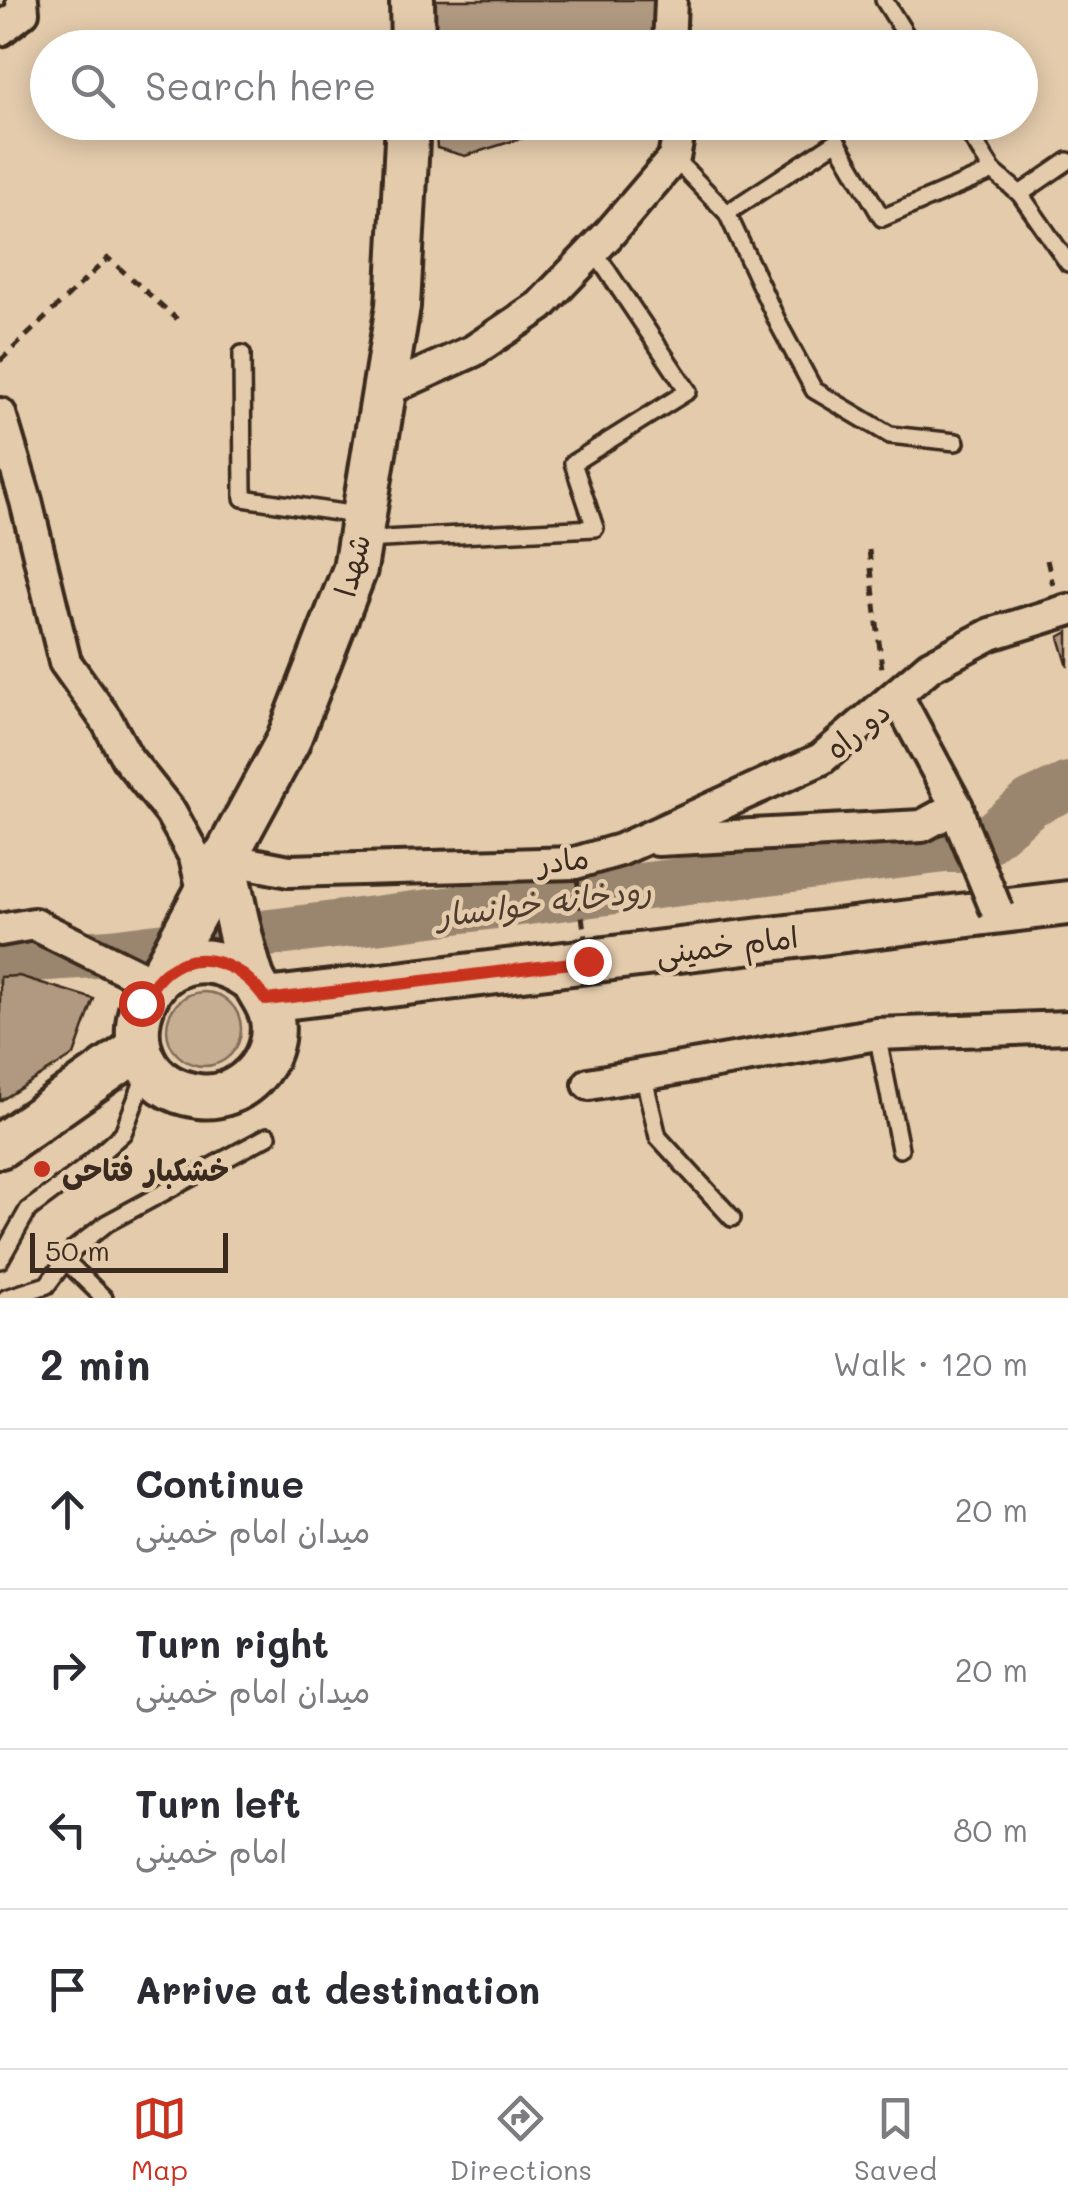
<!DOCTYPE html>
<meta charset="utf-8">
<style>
body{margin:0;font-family:Mali,"Playpen Sans Arabic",sans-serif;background:#f7f7f7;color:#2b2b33}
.scale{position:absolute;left:30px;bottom:25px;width:198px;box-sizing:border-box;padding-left:10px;border:5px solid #3b2a1e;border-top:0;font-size:28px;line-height:35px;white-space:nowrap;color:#3b2a1e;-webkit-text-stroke:8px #e4cbac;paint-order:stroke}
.stop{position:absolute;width:30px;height:30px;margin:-22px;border:8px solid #c8321e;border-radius:50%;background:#fff}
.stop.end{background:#c8321e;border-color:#fff;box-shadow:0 2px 10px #0008}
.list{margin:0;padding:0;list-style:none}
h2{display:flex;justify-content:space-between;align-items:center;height:130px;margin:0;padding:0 40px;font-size:42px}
h2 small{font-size:32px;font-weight:400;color:#7c7c81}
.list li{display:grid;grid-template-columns:65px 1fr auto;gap:30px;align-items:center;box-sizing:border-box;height:160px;padding:0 40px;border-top:2px solid #e1e1e2}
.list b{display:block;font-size:38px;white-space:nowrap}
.list p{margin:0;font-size:32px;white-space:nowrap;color:#7c7c81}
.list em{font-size:32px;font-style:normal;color:#7c7c81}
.icon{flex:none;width:55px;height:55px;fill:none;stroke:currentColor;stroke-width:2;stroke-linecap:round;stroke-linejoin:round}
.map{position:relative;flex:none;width:1068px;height:1298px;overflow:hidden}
.search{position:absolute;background:#fff;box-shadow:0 5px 25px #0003;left:30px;right:30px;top:30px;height:110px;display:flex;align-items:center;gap:25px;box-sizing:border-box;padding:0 35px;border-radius:55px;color:#7c7c81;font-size:38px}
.sheet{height:770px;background:#fff}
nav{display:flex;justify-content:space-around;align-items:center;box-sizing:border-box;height:140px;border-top:2px solid #e1e1e2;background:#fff;font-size:28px;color:#7c7c81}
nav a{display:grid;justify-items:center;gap:5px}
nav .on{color:#c8321e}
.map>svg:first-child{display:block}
.green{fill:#c5ae92;stroke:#806c58;stroke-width:2.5}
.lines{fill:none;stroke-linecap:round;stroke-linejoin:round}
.river{stroke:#9a866e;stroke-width:48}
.building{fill:#b09980;stroke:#3b2a1e;stroke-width:2.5}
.service-casing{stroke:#3b2a1e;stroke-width:22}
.minor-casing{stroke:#3b2a1e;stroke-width:38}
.secondary-casing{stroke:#3b2a1e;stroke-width:50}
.path{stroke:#3b2a1e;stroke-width:5;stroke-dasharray:10 8;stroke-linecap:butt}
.service{stroke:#e4cbac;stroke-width:15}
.minor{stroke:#e4cbac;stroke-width:30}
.secondary{stroke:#e4cbac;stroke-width:42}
.minor-bridge-casing{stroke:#3b2a1e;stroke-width:38;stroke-linecap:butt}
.path-bridge{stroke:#3b2a1e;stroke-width:5;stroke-dasharray:10 8;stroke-linecap:butt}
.minor-bridge{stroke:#e4cbac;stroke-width:30}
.route{stroke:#c8321e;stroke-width:12}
.poi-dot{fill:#c8321e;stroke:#e4cbac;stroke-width:4}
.labels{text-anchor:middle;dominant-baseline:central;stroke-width:9;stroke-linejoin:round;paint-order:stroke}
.street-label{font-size:30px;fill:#3b2a1e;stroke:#e4cbac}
.poi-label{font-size:30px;font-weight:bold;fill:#3b2a1e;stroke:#e4cbac;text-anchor:start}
.water-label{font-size:32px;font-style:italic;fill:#4e3c2e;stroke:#e4cbac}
</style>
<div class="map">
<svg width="1068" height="1298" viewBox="0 0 1068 1298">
<rect width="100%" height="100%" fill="#e4cbac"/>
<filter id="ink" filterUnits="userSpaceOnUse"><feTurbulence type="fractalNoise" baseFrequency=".01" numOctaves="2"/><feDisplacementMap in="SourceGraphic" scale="20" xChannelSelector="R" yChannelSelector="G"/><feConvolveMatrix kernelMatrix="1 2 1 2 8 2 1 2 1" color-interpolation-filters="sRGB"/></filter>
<g filter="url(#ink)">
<!-- green -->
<circle class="green" cx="204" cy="1029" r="37"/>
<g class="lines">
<!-- river -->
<polyline class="river" points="0,960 110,953 945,849 976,849 1031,803 1068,786"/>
</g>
<!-- building -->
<g class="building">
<polygon points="425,0 657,0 661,48 429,48"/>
<polygon points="435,122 573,122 465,156 437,148"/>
<polygon points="1068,632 1068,667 1059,637"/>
<polygon points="19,976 94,999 74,1055 0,1101 0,977"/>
</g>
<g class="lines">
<!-- service casing -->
<g class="service-casing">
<g id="service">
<polyline points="884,0 914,48"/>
<polyline points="674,158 727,213 779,325 814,390 890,435 956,442"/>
<polyline points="993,171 1020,194 1068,161"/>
<polyline points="1020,194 1068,263"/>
<polyline points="727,213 837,141 882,218 993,171 962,122"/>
<polyline points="242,354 243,498 363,516"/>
<polyline points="364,540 595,528 573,463 688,391 594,251"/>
<polyline points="877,1034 900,1149"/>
<polyline points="643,1074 658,1137 732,1218"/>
<polyline points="0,1260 28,1210 83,1169 123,1133 147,1071"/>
<polyline points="65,1260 104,1298"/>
<polyline points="6,1298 47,1285 74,1249 107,1223 268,1136"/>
</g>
</g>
<!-- minor casing -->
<g class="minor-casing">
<g id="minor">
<polyline points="0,30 23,12 22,0"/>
<polyline points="669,48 671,0"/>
<polyline points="384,391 473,351 540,306 609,234 674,158 681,122"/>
<polyline points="0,414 26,501 65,662 107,721 127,758 171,813 195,857 204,894"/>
<polyline points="897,696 957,807 962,825"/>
<polyline points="658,840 922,826 957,807"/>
<polyline points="223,858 289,871 575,863 620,850 821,759 930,666 991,634 1068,610"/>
<polyline points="0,930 34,924 155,984"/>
<polyline points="589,1084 877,1034 1068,1027"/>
</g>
</g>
<!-- secondary casing -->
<g class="secondary-casing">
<g id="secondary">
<polyline points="412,0 413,48"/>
<path d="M223,858c10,39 16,81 29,119 6,15 17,25 20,42 7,41 -31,83 -74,77 -113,-16 -51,-193 55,-115"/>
<polyline points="161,976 288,741 355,569 398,306 408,122"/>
<polyline points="266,1000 1068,903"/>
<polyline points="0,1146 139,1048"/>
</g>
</g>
<!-- path -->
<g class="path">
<polyline points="0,361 108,258 177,319"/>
<polyline points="869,550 882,669"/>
<polyline points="1047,560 1053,585"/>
</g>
<!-- service -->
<use href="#service" class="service"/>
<!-- minor -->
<use href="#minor" class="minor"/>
<!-- secondary -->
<use href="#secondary" class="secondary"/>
<!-- minor-bridge casing -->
<g class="minor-bridge-casing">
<polyline id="minor-bridge" points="963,828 997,911"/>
</g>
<!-- path-bridge -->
<polyline class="path-bridge" points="575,863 588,961"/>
<!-- minor-bridge -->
<use href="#minor-bridge" class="minor-bridge"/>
</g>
</g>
<g class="lines" filter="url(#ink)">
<!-- route -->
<path class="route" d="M141,1003c7,-10 15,-23 25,-31 36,-27 78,-5 100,28l322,-39"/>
</g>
<!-- markers -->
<circle class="poi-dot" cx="42" cy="1169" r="10"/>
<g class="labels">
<!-- street labels -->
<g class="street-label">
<text transform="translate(351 565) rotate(-75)">شهدا</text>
<text transform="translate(857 729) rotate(-39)">دو راه</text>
<text transform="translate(563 859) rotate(-7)">مادر</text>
<text transform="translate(727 944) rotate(-7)">امام خمینی</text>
</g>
<!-- poi labels -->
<g class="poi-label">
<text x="62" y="1169">خشکبار فتاحی</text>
</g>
<!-- water labels -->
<g class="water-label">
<text transform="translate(544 901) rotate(-7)">رودخانه خوانسار</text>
</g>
</g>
</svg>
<div class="scale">50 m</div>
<div class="stop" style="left:141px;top:1003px"></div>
<div class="stop end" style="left:588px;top:961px"></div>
<div class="search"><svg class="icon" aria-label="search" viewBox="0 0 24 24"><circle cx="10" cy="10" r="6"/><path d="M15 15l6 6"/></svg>Search here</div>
</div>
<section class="sheet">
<h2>2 min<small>Walk · 120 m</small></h2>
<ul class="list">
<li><svg class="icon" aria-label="ahead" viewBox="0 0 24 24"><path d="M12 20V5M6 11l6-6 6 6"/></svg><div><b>Continue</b><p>میدان امام خمینی</p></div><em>20 m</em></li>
<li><svg class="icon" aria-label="right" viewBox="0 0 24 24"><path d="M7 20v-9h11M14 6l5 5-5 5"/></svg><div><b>Turn right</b><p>میدان امام خمینی</p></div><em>20 m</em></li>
<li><svg class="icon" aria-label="left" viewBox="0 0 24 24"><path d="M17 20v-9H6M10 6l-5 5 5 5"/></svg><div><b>Turn left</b><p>امام خمینی</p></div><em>80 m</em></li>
<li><svg class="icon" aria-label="arrive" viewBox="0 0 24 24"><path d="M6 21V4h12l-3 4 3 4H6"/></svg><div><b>Arrive at destination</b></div></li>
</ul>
</section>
<nav>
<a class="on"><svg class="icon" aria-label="map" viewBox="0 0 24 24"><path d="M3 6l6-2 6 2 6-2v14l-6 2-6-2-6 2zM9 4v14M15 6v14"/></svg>Map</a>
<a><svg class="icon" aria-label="directions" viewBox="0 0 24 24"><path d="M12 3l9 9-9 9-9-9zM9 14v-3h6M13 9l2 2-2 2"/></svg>Directions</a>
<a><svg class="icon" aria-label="saved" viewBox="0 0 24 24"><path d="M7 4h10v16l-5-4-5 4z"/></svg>Saved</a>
</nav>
